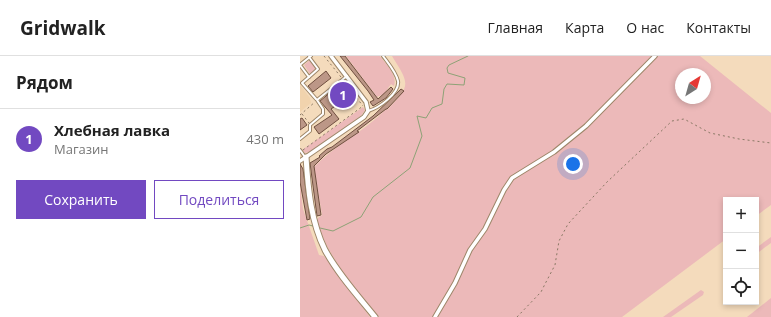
<!DOCTYPE html>
<html lang="ru">
<meta charset="utf-8">
<style>
body{margin:0;font-family:"Open Sans",sans-serif;background:#f2f2f2;color:#222}
.controls{position:absolute;right:12px;bottom:12px;display:grid;overflow:hidden;border-radius:0px;box-shadow:0 2px 6px #0003}
.controls button{width:36px;height:36px;display:grid;place-items:center;padding:0;border:0;border-bottom:1px solid #e0e0e0;background:#fff;color:#222;font:20px sans-serif}
.compass{position:absolute;left:375px;top:12px;width:36px;height:36px;border-radius:50%;background:#fff;box-shadow:0 2px 6px #0003;rotate:37deg}
.you{position:absolute;left:273px;top:108px;width:14px;height:14px;margin:-10px;border:3px solid #fff;border-radius:50%;background:#1a73e8;box-shadow:0 0 0 6px #1a73e833}
.badge{display:grid;place-items:center;width:26px;height:26px;border-radius:50%;background:#7249c1;color:#fff;font-size:13px;font-weight:700}
.pin{position:absolute;translate:-50% -50%;border:2px solid #fff;box-shadow:0 1px 4px #0006}
.list{margin:0;padding:0;list-style:none}
h2{display:flex;justify-content:space-between;align-items:center;height:52px;margin:0;padding:0 16px;font-size:17px}
h2 small{font-size:13px;font-weight:400;color:#767676}
.list li{display:grid;grid-template-columns:26px 1fr auto;gap:12px;align-items:center;box-sizing:border-box;height:60px;padding:0 16px;border-top:1px solid #e0e0e0}
.list b{display:block;font-size:15px;white-space:nowrap}
.list p{margin:0;font-size:13px;white-space:nowrap;color:#767676}
.list em{font-size:13px;font-style:normal;color:#767676}
.actions{display:flex;gap:8px;padding:12px 16px}
.actions a{flex:1;padding:9px 0;border:1px solid #7249c1;border-radius:0px;text-align:center;font-size:14px;color:#7249c1}
.actions .main{background:#7249c1;color:#fff}
.icon{flex:none;width:22px;height:22px;fill:none;stroke:currentColor;stroke-width:2;stroke-linecap:round;stroke-linejoin:round}
.map{position:relative;flex:none;width:471px;height:261px;overflow:hidden}
header{display:flex;align-items:center;gap:24px;box-sizing:border-box;height:56px;padding:0 20px;background:#fff;border-bottom:1px solid #e0e0e0}
header strong{font-size:19px}
nav{display:flex;gap:22px;margin-inline-start:auto;font-size:14px}
main{display:flex}
aside{flex:1;background:#fff}
.map>svg:first-child{display:block}
.built{fill:#f1d3ad}
.green{fill:#ecb9b9;fill-rule:evenodd}
.lines{fill:none;stroke-linecap:round;stroke-linejoin:round}
.stream{stroke:#8da276;stroke-width:1}
.building{fill:#bc9787;stroke:#704f40}
.lane-casing{stroke:#9d8669;stroke-width:4}
.street-casing{stroke:#9d8669;stroke-width:5.5}
.secondary-casing{stroke:#9d8669;stroke-width:7}
.path{stroke:#897864;stroke-width:1;stroke-dasharray:2 3;stroke-linecap:butt}
.lane{stroke:#fff;stroke-width:2}
.street{stroke:#fff;stroke-width:3.5}
.secondary{stroke:#fff;stroke-width:5}
</style>
<header>
<strong>Gridwalk</strong>
<nav><a>Главная</a><a>Карта</a><a>О нас</a><a>Контакты</a></nav>
</header>
<main>
<aside>
<h2>Рядом<small></small></h2>
<ul class="list">
<li><span class="badge">1</span><div><b>Хлебная лавка</b><p>Магазин</p></div><em>430 m</em></li>
</ul>
<div class="actions"><a class="main">Сохранить</a><a>Поделиться</a></div>
</aside>
<div class="map">
<svg width="471" height="261" viewBox="0 0 471 261">
<rect width="100%" height="100%" fill="#f4dbbc"/>
<!-- built -->
<polygon class="built" points="0,29 10,42 11,47 0,56"/>
<!-- green -->
<g class="green">
<path d="M46,0h34c6,8 18,20 14,30l-3,-2 -7,10 -7,3z"/>
<path d="M92,0h308l71,57v92l-15,11v-16h-30v39l-104,78h-243c-24,-30 -51,-58 -62,-96l1,-3 4,-3 -8,-48c22,-23 50,-35 72,-58l1,1c24,-25 23,-25 5,-54zM381,18h24v24h-24z"/>
<polygon points="10,4 17,13 10,18 4,9"/>
<polygon points="63,51 65,54 61,60 9,96 5,97 2,94"/>
<polygon points="0,129 3,153 19,199 24,200 70,261 0,261"/>
<polygon points="471,181 471,187 456,198 456,192"/>
<polygon points="401,234 404,236 403,239 371,261 363,261"/>
<polygon points="471,242 471,261 447,261"/>
</g>
<g class="lines">
<!-- stream -->
<g class="stream">
<polyline points="0,172 9,169 13,170"/>
<polyline points="20,172 33,175 61,161 73,141 110,112 122,80 117,60 126,62 132,52 142,48 144,33 147,28 164,29 165,22 148,17 147,12 149,9 168,0"/>
</g>
</g>
<!-- building -->
<g class="building">
<polygon points="40,0 45,0 78,43 91,31 93,33 86,42 73,50 70,46 74,44 68,35"/>
<polygon points="26,15 31,22 13,36 8,30"/>
<polygon points="38,30 47,42 31,53 39,63 19,78 14,71 32,59 20,45"/>
<polygon points="101,33 104,35 87,53 86,53 57,75 59,76 26,98 14,110 21,159 17,160 10,107 20,101 19,100 27,93 32,91 73,60"/>
<polygon points="2,62 7,69 0,74 0,63"/>
<polygon points="0,108 3,113 10,163 7,164 0,126"/>
</g>
<g class="lines">
<!-- lane casing -->
<g class="lane-casing">
<g id="lane">
<polyline points="9,1 18,13 9,21 0,9 1,8 11,0"/>
<polyline points="9,21 2,27 16,43"/>
<path d="M68,55c11,-3 32,-18 30,-30 -2,-9 -10,-18 -15,-25"/>
<polyline points="0,83 10,75 10,69 23,58 23,53 17,44 47,20"/>
<polyline points="0,94 5,101"/>
</g>
</g>
<!-- street casing -->
<g class="street-casing">
<g id="street">
<polyline points="0,105 64,61 68,55 66,46 31,0"/>
<polyline points="135,261 155,227 170,194 185,173 204,134 212,122 254,96 286,70 355,0"/>
</g>
</g>
<!-- secondary casing -->
<g class="secondary-casing">
<path id="secondary" d="M6,101c2,32 5,65 19,93 13,24 33,46 50,67"/>
</g>
<!-- path -->
<g class="path">
<polyline points="24,0 41,21"/>
<polyline points="44,26 63,50"/>
<polyline points="2,58 9,67"/>
<polyline points="0,59 15,46"/>
<polyline points="3,94 63,50"/>
<polyline points="217,261 241,236 245,228 255,209 259,185 268,168 307,126 372,65 384,63 410,77 439,83 471,87"/>
</g>
<!-- lane -->
<use href="#lane" class="lane"/>
<!-- street -->
<use href="#street" class="street"/>
<!-- secondary -->
<use href="#secondary" class="secondary"/>
</g>
</svg>
<div class="controls">
<button>+</button>
<button>−</button>
<button><svg class="icon" aria-label="locate" viewBox="0 0 24 24"><circle cx="12" cy="12" r="6"/><path d="M12 2v4M12 18v4M2 12h4M18 12h4"/></svg></button>
</div>
<svg class="compass" viewBox="-18 -18 36 36"><path d="M0-13l5 13h-10z" fill="#e53935"/><path d="M0 13l5-13h-10z" fill="#767676"/></svg>
<div class="you"></div>
<div class="pin badge" style="left:43px;top:39px">1</div>
</div>
</main>
